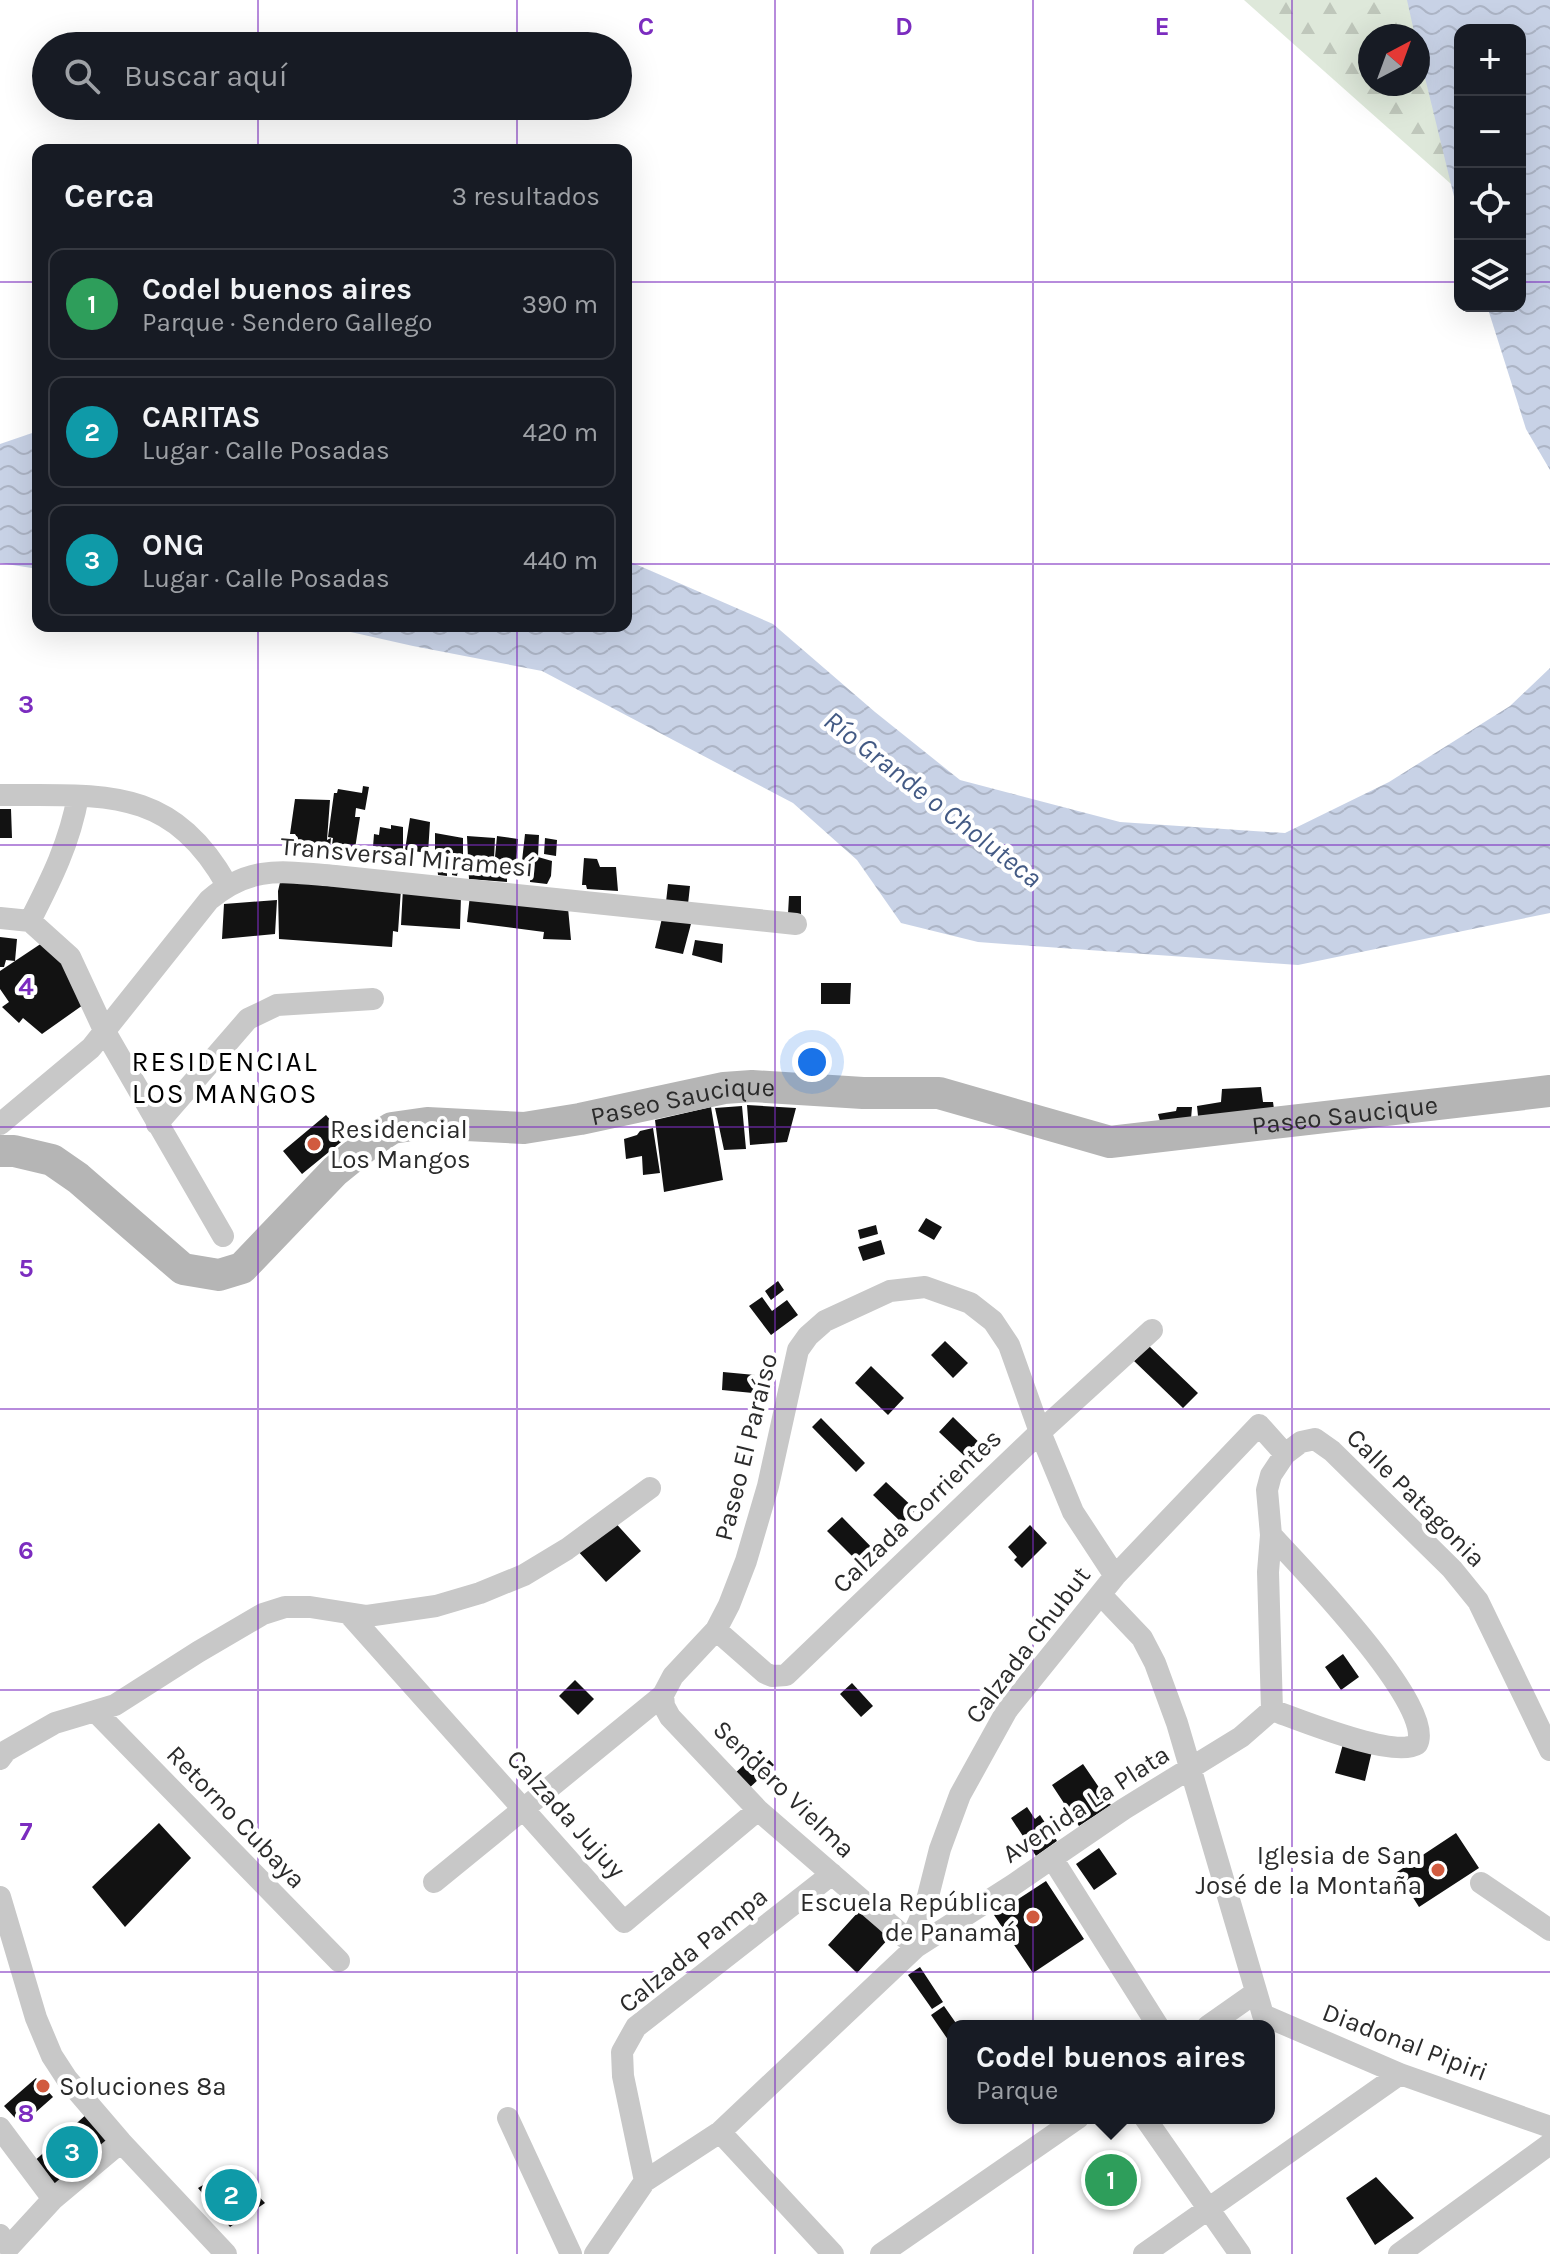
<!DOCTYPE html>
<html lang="es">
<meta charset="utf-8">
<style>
:root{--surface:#171b24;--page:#20242c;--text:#f1f3f6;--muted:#9ea1a6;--line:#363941;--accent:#d15b3f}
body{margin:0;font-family:Karla,sans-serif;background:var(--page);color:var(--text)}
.controls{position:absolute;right:24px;top:24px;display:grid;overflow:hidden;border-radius:16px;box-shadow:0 8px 32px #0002}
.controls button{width:72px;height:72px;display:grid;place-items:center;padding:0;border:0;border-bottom:2px solid var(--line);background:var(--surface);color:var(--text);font:40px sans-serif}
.compass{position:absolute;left:1358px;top:24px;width:72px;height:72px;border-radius:50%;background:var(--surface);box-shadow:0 8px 32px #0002;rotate:41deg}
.you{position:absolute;left:812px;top:1062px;width:28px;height:28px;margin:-20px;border:6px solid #fff;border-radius:50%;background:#1a73e8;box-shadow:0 0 0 12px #1a73e833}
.badge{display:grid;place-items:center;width:52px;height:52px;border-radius:50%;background:var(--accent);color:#fff;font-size:26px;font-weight:700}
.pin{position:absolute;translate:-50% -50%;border:4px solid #fff;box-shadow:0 2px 8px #0006}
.popup{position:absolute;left:947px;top:2020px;width:328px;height:104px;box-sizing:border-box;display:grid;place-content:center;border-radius:16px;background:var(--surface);filter:drop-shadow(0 2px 6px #0005);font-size:26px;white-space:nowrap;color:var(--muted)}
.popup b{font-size:30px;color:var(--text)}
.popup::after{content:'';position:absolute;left:50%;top:100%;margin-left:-16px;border:16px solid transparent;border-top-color:var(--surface)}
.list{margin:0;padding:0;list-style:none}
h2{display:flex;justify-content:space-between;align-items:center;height:104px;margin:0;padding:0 32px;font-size:34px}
h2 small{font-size:26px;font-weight:400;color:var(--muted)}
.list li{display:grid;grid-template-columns:52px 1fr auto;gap:24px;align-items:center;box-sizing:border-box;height:112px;margin:0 16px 16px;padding:0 16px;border:2px solid var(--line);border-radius:16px}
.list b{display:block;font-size:30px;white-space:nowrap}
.list p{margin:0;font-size:26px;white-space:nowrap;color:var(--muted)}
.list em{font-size:26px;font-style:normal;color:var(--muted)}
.icon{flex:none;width:44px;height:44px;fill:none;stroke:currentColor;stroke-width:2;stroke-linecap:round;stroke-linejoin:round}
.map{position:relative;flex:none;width:1550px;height:2254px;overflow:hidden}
.search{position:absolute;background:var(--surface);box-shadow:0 8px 32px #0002;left:32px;top:32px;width:600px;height:88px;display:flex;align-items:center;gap:20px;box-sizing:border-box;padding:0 28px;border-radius:44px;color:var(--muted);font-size:30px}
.panel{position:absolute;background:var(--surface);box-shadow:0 8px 32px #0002;left:32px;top:144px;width:600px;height:488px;border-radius:16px}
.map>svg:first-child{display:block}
.forest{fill:url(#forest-firs);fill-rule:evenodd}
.water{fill:url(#water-waves)}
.building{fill:#121212}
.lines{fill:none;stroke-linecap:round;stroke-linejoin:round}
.street{stroke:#c8c8c8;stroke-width:22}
.secondary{stroke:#b5b5b5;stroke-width:32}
.grid{fill:none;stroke:#7b2cbf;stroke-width:2;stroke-opacity:0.55}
.poi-dot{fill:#d15b3f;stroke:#fff;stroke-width:3}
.labels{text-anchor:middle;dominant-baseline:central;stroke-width:8;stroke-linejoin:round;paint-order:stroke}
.street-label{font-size:26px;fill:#2b2b2b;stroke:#fff}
.poi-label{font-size:26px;fill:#2b2b2b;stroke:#fff;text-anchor:start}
.water-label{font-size:28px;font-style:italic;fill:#435a84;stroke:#fff}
.neighbourhood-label{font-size:28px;letter-spacing:2px;fill:#000;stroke:#fff}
.grid-label{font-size:26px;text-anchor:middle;font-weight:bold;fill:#7b2cbf;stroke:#fff;stroke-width:8;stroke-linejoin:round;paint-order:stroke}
</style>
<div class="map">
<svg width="1550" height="2254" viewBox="0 0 1550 2254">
<defs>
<pattern id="forest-firs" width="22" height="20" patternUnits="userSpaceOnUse" patternTransform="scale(2)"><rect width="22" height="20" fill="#dee8da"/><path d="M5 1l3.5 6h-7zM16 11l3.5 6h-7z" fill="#bfc7bb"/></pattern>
<pattern id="water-waves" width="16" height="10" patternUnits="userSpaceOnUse" patternTransform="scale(2)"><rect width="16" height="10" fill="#c8d2e6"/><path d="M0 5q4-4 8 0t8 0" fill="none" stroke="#acb4c5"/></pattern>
</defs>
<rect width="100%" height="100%" fill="#fff"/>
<path class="forest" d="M1244,0H1433L1460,192ZM1370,36H1418V84H1370Z"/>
<path class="water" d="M1407,0H1550V470L1526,429L1487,306H1520V30H1460V221L1418,49V36H1415Z
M38,431V569L0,563V444Z
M626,560L773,624L875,712L960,780L1120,822L1285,833L1389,782L1510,706L1550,668V913L1298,965L978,942L901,923L857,860L793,803L542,671L413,646L324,626H626Z"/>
<path class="building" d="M363,786L369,787L365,810L356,808L355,817H360L353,861L330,858L333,838L328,837L334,793H337L338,789L362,793Z
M295,799L330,800L327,840L331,838L329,858L311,856L312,849L295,847L298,839L295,834H290Z
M0,809H11L12,838H0Z
M410,818L430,822L428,853L405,850Z
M391,825L403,827V864L372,860L374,834L379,835L380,827L391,829Z
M435,833L463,838V870H458L457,876L452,875V870L447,868V876L438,875L437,864H435Z
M525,834L539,835L538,857L552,861L551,876L547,884L530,882V874L521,870Z
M467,836L495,838L494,859L501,860L495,857L497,836L518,839L516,864L507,865V882L469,879Z
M545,838L557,840L556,856L544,854Z
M584,858L597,859L600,867H616L618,891L587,889L586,885H582Z
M282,874L401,889L398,932L393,931L392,947L279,939L278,891Z
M668,884L690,886L688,904L666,902Z
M403,888L461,896L460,929L401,925Z
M470,895L568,908L571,940L543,939L544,932L467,922Z
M789,896H801V914H788Z
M277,900L275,934L222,939L224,904Z
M663,914L692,920L683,954L655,948Z
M0,937L17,939L15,961L6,960L4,967H0Z
M695,940L723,944L722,963L692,955Z
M42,943L64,961L83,1005L42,1034L23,1018L19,1023L2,1007L9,1002L0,989V971Z
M821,983H851L850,1004H821Z
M1261,1087L1263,1102H1273L1275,1116L1199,1126L1197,1106L1221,1102L1222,1089Z
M747,1105L796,1108L787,1142L750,1145Z
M742,1106L746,1149L724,1150L715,1108Z
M711,1107L723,1180L664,1192L655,1120Z
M1177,1107H1192L1191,1119L1160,1121L1158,1114L1176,1111Z
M326,1115L346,1138L302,1174L283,1151Z
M653,1128L660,1173L643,1175L642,1156L626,1159L624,1139L637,1135L640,1131Z
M926,1218L942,1227L934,1240L918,1231Z
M876,1225L878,1234L860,1239L858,1230Z
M881,1240L885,1254L863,1261L858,1247Z
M778,1281L784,1290L771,1300L765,1291Z
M762,1297L772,1311L787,1300L798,1315L771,1335L749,1306Z
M945,1341L968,1363L953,1378L931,1355Z
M1149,1346L1198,1393L1183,1408L1134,1361Z
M871,1366L904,1398L888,1415L855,1383Z
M723,1372L755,1375L753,1393L722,1390Z
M953,1417L989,1452L975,1466L939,1432Z
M821,1418L865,1463L856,1472L812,1427Z
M886,1482L916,1510L902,1523L873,1495Z
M842,1517L879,1555L865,1569L827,1531Z
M611,1518L641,1551L606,1582L576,1549Z
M1030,1525L1047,1543L1022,1568L1014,1560L1017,1557L1008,1547Z
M1343,1654L1359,1677L1341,1690L1325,1667Z
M575,1680L594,1699L578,1715L559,1696Z
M852,1683L873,1706L861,1717L840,1694Z
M1343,1744L1372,1751L1365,1781L1335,1773Z
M760,1750L774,1765L746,1791L732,1776Z
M1083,1764L1111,1805L1079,1826L1052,1785Z
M1027,1807L1035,1819L1040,1815L1057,1841L1036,1856L1011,1818Z
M159,1823L191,1858L125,1927L92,1887Z
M1456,1833L1479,1868L1419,1907L1397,1872Z
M1099,1848L1117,1874L1094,1890L1076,1864Z
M1046,1881L1084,1939L1033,1973L994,1915Z
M861,1909L891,1936L857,1973L828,1945Z
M920,1967L943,2002L932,2009L908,1975Z
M944,2006L958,2026H953V2047L931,2015Z
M36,2078L53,2097L36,2112L31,2105L16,2119L4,2106Z
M88,2113L113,2140L62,2186L48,2184L31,2164Z
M232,2168L265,2203L230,2227L198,2188Z
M1376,2177L1414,2218L1375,2245L1346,2198Z"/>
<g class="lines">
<path class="street" d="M0,795C101,796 170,784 227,885
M0,918L30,921L70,957L104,1030L223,1236
M30,921C51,880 70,842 78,796
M0,1124L91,1048L209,900C251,864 284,872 335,876L796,924
M157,1124L248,1019L277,1005L373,999
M1102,1596L1142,1638L1155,1663L1177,1723L1263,2015L1400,2074L1550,2127
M349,1614L624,1922L758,1810
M716,1630L765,1673L772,1676L786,1675L1040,1432L1152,1330
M663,1695L664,1706L670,1717L758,1810L916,1947
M1272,1710L1268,1572L1271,1535L1267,1490L1271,1475L1285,1454
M95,1711L339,1961
M0,1759L6,1751L55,1723L115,1705L198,1652L263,1614L285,1607H310L367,1616L436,1606L480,1593L524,1575L567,1549L650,1488
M1052,1858L1158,2026
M434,1882L663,1695L673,1676L716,1630L729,1605L746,1561L768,1486L798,1350L808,1336L825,1321L890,1291L925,1287L970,1303L993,1321L1009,1345L1040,1432L1073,1512L1115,1576
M1481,1883L1550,1930
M0,1897L36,2018L52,2056L67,2079L121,2142L226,2254
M910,1942L925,1908L940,1849L960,1795L1007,1710L1115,1576L1259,1425L1285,1454L1301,1442L1315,1439L1332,1451L1452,1569L1478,1601L1550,1750
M1208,2026L1255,1993
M508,2118L571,2254
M1145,2118L1240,2254
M0,2128L53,2199
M720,2132L833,2254
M645,2181L623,2076L622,2052L636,2027L832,1874
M0,2235L9,2247L53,2199L121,2142
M595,2254L645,2181L720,2132L916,1947L1013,1885L1124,1809L1241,1737L1272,1710C1300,1720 1394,1759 1417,1744C1437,1707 1298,1564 1271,1535
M881,2254L1078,2118
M1144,2254L1400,2074
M1399,2254L1550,2144"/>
<path class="secondary" id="s1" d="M0,1151H14L52,1160L78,1178L183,1269L219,1275L242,1268L335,1171L372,1141L392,1128L427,1123L524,1128L580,1119L724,1088L752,1086L863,1093H939L1110,1142L1550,1091"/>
</g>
<path class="grid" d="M258,0V46M517,0V46M775,0V2254M1033,0V2254M1292,0V2254M258,106V150M517,106V150M0,282H38M626,282H1460M1520,282H1550M0,564H38M626,564H1550M258,626V2254M517,626V2254M0,845H1550M0,1127H1550M0,1409H1550M0,1690H1550M0,1972H1550"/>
<g class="poi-dot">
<circle cx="314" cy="1144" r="8"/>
<circle cx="1438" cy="1870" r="8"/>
<circle cx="1033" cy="1917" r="8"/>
<circle cx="43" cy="2086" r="8"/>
</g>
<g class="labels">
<g class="street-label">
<text transform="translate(407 857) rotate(5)">Transversal Miramesí</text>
<text stroke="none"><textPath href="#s1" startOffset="784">Paseo Saucique</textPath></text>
<text stroke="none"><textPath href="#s1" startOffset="1456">Paseo Saucique</textPath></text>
<text transform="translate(746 1447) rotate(-76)">Paseo El Paraíso</text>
<text transform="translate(1416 1498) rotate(45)">Calle Patagonia</text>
<text transform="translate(917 1511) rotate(-44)">Calzada Corrientes</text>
<text transform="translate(1028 1645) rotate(-53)">Calzada Chubut</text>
<text transform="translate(784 1789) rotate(44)">Sendero Vielma</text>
<text transform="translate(1086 1804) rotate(-33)">Avenida La Plata</text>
<text transform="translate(566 1814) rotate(48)">Calzada Jujuy</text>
<text transform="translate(236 1817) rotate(46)">Retorno Cubaya</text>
<text transform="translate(693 1950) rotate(-39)">Calzada Pampa</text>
<text transform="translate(1405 2042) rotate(21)">Diadonal Pipiri</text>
</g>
<g class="poi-label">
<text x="330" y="1129">Residencial<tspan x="330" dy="30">Los Mangos</tspan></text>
<text x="1422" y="1855" text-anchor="end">Iglesia de San<tspan x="1422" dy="30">José de la Montaña</tspan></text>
<text x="1017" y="1902" text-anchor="end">Escuela República<tspan x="1017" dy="30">de Panamá</tspan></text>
<text x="59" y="2086">Soluciones 8a</text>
</g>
<g class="water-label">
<text transform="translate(933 799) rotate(38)">Río Grande o Choluteca</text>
</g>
<g class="neighbourhood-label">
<text x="225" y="1061">RESIDENCIAL<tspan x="225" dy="32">LOS MANGOS</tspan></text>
</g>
</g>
<g class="grid-label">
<text x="646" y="35">C</text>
<text x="904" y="35">D</text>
<text x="1162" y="35">E</text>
<text x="26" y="713">3</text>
<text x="26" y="995">4</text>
<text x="26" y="1277">5</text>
<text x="26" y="1559">6</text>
<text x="26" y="1840">7</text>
<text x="26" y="2122">8</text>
</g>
</svg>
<div class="controls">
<button>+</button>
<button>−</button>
<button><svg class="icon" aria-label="locate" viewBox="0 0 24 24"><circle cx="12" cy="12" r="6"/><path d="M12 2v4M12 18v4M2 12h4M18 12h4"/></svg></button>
<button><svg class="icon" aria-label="layers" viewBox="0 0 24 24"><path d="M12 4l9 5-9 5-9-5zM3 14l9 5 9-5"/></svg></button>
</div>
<svg class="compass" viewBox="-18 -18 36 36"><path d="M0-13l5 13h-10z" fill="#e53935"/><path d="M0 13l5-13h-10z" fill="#9ea1a6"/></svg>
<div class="you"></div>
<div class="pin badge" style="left:1111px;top:2180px;background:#2e9e5b">1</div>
<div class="popup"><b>Codel buenos aires</b>Parque</div>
<div class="pin badge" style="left:231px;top:2195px;background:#0f9aa8">2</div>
<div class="pin badge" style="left:72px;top:2152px;background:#0f9aa8">3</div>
<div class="search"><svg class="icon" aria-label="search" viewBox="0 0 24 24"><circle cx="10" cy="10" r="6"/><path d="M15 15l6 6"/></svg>Buscar aquí</div>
<section class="panel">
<h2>Cerca<small>3 resultados</small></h2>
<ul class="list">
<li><span class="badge" style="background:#2e9e5b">1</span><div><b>Codel buenos aires</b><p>Parque · Sendero Gallego</p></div><em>390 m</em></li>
<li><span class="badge" style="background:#0f9aa8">2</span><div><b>CARITAS</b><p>Lugar · Calle Posadas</p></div><em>420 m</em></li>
<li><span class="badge" style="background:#0f9aa8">3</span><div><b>ONG</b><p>Lugar · Calle Posadas</p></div><em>440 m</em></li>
</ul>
</section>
</div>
